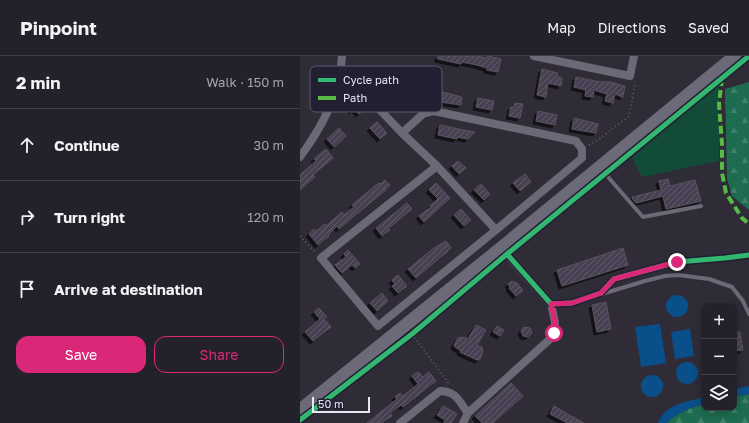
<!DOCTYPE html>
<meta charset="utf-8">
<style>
:root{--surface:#23212a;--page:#2b2932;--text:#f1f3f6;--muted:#a3a3a8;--line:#403e47;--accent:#db2777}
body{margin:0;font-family:"Golos Text",sans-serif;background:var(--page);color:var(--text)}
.controls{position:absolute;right:12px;bottom:12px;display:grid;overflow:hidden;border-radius:8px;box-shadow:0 2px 10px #0003}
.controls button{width:36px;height:36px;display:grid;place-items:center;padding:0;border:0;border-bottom:1px solid var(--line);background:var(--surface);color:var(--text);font:20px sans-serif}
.scale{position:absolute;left:12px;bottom:10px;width:58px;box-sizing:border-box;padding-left:4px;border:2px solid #e8e6f3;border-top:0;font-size:11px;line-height:14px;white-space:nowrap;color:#e8e6f3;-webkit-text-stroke:3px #221f32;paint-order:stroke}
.stop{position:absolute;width:12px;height:12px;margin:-9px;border:3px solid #db2777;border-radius:50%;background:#fff}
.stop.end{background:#db2777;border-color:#fff;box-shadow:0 1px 4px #0008}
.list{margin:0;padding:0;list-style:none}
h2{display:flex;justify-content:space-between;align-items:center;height:52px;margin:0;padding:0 16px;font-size:17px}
h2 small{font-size:13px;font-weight:400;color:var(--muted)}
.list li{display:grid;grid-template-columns:26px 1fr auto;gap:12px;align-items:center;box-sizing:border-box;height:72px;padding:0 16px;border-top:1px solid var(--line)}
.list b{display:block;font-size:15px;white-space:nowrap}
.list em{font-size:13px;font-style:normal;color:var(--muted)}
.actions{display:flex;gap:8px;padding:12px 16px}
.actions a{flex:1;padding:9px 0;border:1px solid var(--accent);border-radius:12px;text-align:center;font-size:14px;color:var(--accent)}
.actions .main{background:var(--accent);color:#fff}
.icon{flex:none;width:22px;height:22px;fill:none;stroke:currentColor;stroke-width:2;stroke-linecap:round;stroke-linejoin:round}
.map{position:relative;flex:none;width:449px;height:367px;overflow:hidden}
header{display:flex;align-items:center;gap:24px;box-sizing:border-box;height:56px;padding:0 20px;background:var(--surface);border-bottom:1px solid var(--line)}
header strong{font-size:19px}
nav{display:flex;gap:22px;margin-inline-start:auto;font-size:14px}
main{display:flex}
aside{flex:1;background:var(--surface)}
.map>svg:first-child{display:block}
.green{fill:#124c39}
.forest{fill:url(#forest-firs)}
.water{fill:#094f8a}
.building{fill:url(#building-hatch);stroke:#57535d;filter:url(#shadow)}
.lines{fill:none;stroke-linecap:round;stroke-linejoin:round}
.path{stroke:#686771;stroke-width:1.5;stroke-dasharray:1 3;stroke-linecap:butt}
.lane{stroke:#6b6975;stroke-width:4}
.street{stroke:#6b6975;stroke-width:8}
.primary{stroke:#6c6979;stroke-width:13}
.quiet{stroke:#58b947;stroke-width:4;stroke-dasharray:8 4;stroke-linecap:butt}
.cycleway-casing{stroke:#221f32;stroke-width:8}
.cycleway{stroke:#33b770;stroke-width:5}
.route{stroke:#db2777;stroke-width:5}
.key{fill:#221f32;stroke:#5d5b6c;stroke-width:1}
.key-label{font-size:11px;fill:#e8e6f3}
</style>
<header>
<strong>Pinpoint</strong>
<nav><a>Map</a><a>Directions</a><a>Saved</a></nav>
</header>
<main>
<aside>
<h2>2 min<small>Walk · 150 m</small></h2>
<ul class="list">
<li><svg class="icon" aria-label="ahead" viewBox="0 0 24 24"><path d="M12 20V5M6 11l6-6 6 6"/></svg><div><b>Continue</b></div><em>30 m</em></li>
<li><svg class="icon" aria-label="right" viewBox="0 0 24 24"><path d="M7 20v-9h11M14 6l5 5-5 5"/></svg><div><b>Turn right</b></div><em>120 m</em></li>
<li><svg class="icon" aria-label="arrive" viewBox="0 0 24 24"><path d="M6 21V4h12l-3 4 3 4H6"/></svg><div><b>Arrive at destination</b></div></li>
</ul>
<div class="actions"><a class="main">Save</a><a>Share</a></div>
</aside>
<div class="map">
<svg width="449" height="367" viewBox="0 0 449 367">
<defs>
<pattern id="forest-firs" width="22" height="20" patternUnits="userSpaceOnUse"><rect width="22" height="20" fill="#1d6c50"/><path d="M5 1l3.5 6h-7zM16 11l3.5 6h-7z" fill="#3e816a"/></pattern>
<pattern id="building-hatch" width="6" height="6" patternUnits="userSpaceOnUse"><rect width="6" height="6" fill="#473f52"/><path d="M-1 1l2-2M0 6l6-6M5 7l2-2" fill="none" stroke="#625b6b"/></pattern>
<filter id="shadow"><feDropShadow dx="-3" dy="3" stdDeviation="0" flood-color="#0009"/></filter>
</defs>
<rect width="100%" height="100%" fill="#2f2c38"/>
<path class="green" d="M419,28V105L342,121L332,102Z"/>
<path class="forest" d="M449,26V154L432,140L427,122L425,33Z
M449,338V367H367C377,356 390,352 404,348V352H434V341Z"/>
<path class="water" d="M366 250a11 11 0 1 1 22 0a11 11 0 1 1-22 0Z
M360,268L366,307L341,311L335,271Z
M390,273L394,300L375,303L371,276Z
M376 317a11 11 0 1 1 22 0a11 11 0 1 1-22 0Z
M341 330a11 11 0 1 1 22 0a11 11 0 1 1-22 0Z
M449,330V338L434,341V333Z
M404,341V348C390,352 377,356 367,367H358C365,348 387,346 404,341Z"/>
<path class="building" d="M138,0H177L187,2L188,0L201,3L198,16L187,14V12L177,9L162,6L161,8L138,3Z
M242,13L258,17L257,20L262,22L261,30L248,27L246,41L237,39Z
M276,21L301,26H311L325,30L323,41L315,38L313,47L305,45L307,38L294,34L293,41L285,40L286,34L274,31Z
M143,36L162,41L161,49L141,46Z
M52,40L65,53L59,58L54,53L52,55L44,47Z
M178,42L194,45L192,54L176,51Z
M215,47L223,48L220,62L209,60L211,51H214Z
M238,55L257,59L255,69L236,65Z
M274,62L298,68L296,77L272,73Z
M77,66L87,77L80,83L70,72Z
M140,69L163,74L175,76L168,83L157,81V83L138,79Z
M39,72L46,80L34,91L27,83Z
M26,93L33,102L13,119L15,121L0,134V119L16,105L14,103Z
M158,105L166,112L159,118L152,110Z
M225,118L231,126L220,135L213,127Z
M368,123L370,130L395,124L401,145L366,153L363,140L336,147L333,144L332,141L361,134L359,125Z
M85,124L90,129L85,133L86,134L39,173L37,170L28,179L29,180L18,189L9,178L14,173L16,175L25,168L26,170L42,156L44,159L54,151L52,149L76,129L80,127L81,128Z
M136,127L150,142L124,166L119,160L131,151L130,150L138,143L129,134Z
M181,128L190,138L184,144L174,134Z
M107,147L112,153L88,173L90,174L82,180L76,172Z
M161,153L171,164L164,170L154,159Z
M146,185L151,192L148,194V195L116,222L108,213L134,192Z
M323,192L328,209L262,230L257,214Z
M48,194L60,208L55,212L52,209L42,217L35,209L46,201L44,198Z
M98,219L107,230L98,237L92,230L95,228L92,224Z
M212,225L215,227L216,226L223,234L216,240L209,232L210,231L208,228Z
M82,237L88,245L77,255L70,247Z
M306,246L311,273L297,276L292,249Z
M19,252L27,261L24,263L31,271L13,285L5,276L20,263L14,256Z
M176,269L186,274L177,289L182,291L183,296L180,303L177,304L160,296L161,295L155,291L154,289L158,282L164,281L168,283Z
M197,270L204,274L200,280L193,276Z
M224,271L230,272L232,277L228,281L223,280L221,275Z
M440,276L443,294L434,295V277Z
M118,316L123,321L129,316L136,325L103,351L101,349L90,357L92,360L82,367H67L97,343L95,341L100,337L103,340L118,328L112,320Z
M211,327L223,340L193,367H182L175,360Z
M143,350L157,358L151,367H144L145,364L137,359Z
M254,350L266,357L284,367H267L260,363L250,358Z"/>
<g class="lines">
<path class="path" d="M289,89L298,84L329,60L335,28L334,26
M0,180L15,196
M112,278L148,326V329"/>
<path class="lane" d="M301,113L343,161L401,150
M251,248L272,247L345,225L365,220L378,219L409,223L432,231L443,245L449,258"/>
<path class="street" d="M234,0L330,20L334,0
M41,13L102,77L137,110L196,174
M102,77L123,58L134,55L276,85L282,93V102L196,174L78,270L21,202L137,110
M0,101C22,71 40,38 42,0
M100,367L140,335C156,335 159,345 168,357
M163,367L168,357L249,284L254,277L255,266L251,248L201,192"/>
<path class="primary" d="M0,354L201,192L435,0"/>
<path class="quiet" d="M422,22L419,48L422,88V117L426,137L442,162L449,168"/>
<defs>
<path id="cycleway" d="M207,198L251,248L272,247L301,237L314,223L377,206L425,202L449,199
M0,364L112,278L207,198L449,0"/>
</defs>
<use href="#cycleway" class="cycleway-casing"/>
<use href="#cycleway" class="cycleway"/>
</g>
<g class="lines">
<path class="route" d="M254,277L255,266L251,248L272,247L301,237L314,223L377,206"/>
</g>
<rect x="10" y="10" width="132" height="46" rx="6" class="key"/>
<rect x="18" y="22" width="18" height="4" fill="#33b770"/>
<rect x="18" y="40" width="18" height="4" fill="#58b947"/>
<g class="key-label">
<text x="43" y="28">Cycle path</text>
<text x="43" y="46">Path</text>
</g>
</svg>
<div class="controls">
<button>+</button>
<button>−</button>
<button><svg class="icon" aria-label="layers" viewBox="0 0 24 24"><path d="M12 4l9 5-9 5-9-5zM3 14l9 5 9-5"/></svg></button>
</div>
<div class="scale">50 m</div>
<div class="stop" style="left:254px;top:277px"></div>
<div class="stop end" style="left:377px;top:206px"></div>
</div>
</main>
